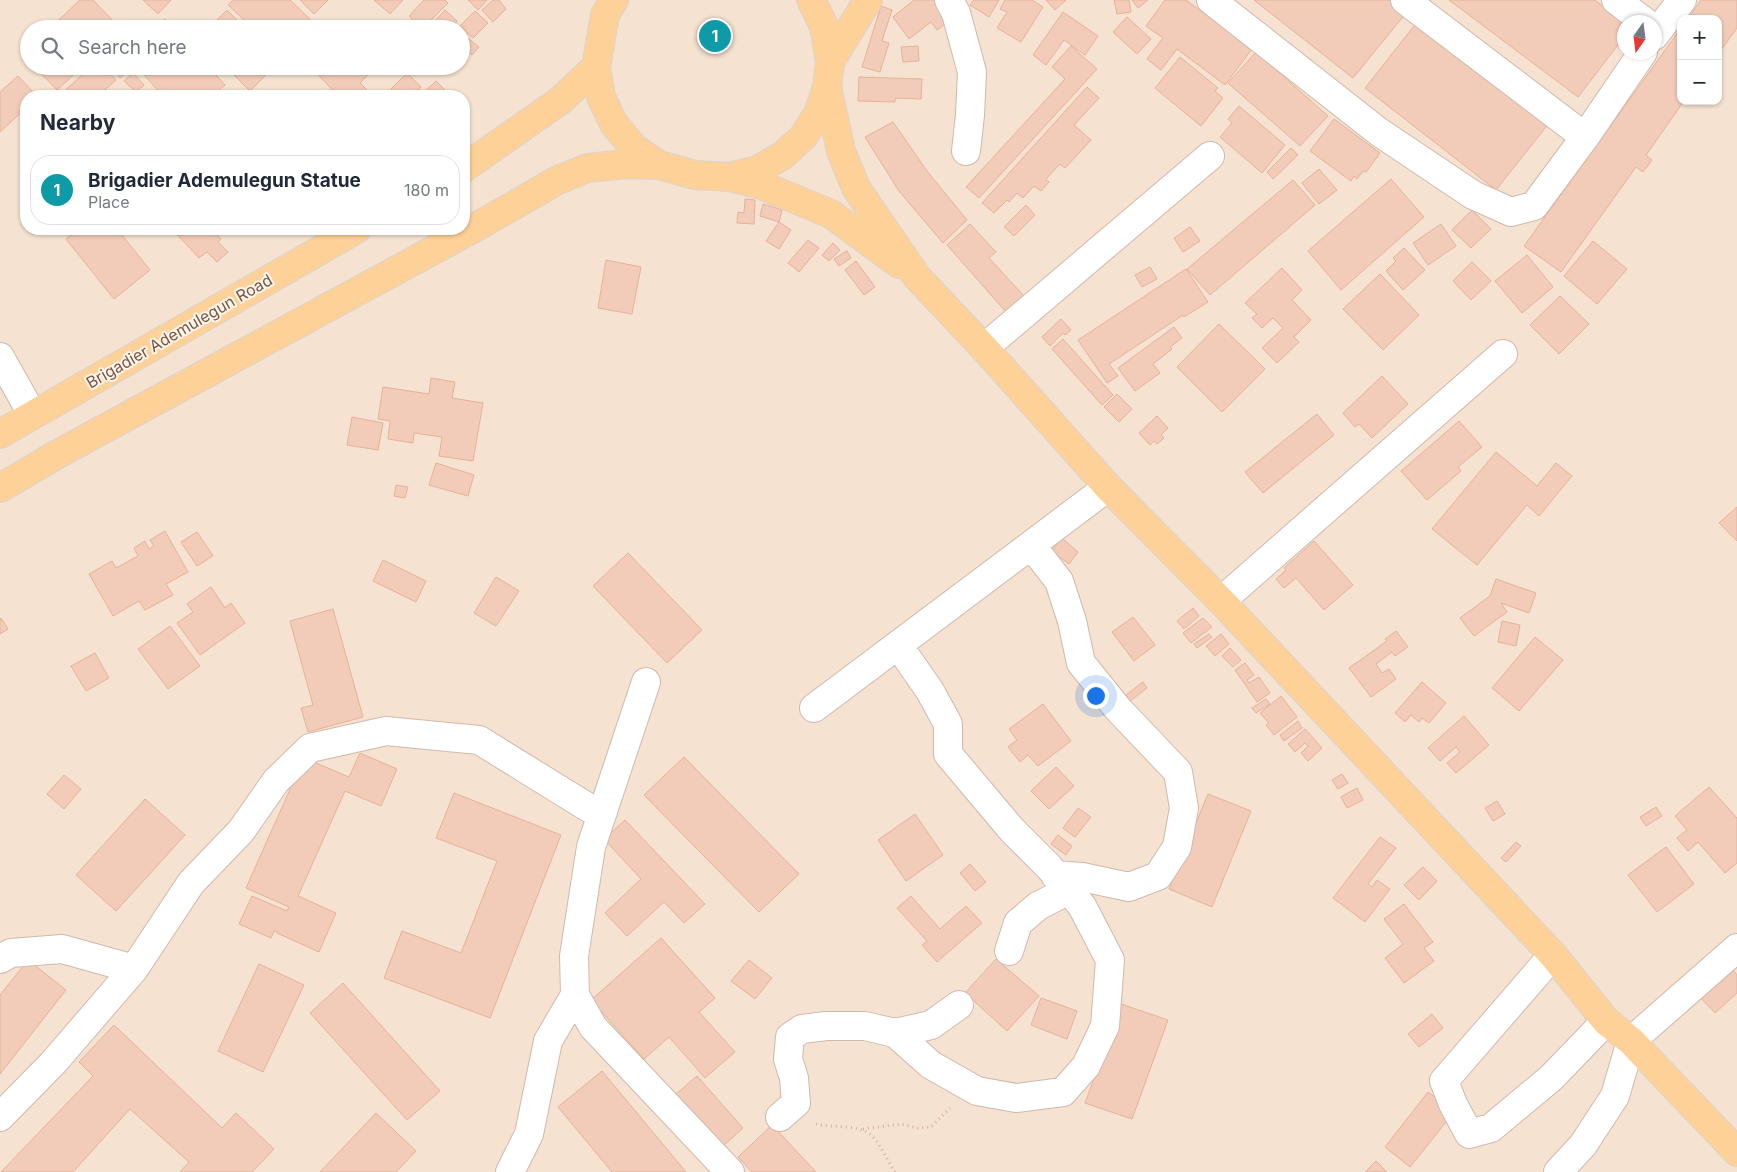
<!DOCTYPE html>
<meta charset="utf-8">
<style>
:root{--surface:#fff;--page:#f2f2f3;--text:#1f2937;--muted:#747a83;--line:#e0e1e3;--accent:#eb5c43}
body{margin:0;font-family:Inter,sans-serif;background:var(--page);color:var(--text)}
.controls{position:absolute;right:15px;top:15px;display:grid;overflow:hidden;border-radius:10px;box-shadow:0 1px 4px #0004}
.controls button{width:45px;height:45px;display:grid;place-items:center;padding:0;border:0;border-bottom:1px solid var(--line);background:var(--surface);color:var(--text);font:25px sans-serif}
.compass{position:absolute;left:1617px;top:15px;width:45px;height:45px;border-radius:50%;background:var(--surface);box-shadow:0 1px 4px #0004;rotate:194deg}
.you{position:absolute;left:1095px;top:695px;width:18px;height:18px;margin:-12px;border:4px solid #fff;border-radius:50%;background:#1a73e8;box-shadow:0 0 0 8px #1a73e833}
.badge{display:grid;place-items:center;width:32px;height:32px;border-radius:50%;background:var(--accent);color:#fff;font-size:16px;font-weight:700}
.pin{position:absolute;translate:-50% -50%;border:2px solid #fff;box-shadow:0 1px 5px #0006}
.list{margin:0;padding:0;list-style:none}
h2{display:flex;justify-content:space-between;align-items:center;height:65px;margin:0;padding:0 20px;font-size:21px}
h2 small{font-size:16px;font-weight:400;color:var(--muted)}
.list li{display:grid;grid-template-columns:32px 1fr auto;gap:15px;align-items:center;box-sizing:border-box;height:70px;margin:0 10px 10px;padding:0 10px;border:1px solid var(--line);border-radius:20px}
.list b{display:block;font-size:19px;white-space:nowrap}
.list p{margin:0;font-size:16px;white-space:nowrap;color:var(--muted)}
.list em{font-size:16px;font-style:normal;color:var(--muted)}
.icon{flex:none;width:28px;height:28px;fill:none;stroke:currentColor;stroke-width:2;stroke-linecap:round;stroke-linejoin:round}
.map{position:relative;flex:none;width:1737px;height:1172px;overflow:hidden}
.search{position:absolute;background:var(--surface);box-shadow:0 1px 4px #0004;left:20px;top:20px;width:450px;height:55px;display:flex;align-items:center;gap:12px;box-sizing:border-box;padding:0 18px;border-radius:28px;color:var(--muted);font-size:19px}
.panel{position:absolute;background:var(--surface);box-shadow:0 1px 4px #0004;left:20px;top:90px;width:450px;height:145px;border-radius:20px}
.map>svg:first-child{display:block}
.residential{fill:#f5e2d0;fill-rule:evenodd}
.building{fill:#f3ccb9;stroke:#e6b199}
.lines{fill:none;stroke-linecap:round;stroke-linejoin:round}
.minor-casing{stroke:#d0b9ac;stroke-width:30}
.major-casing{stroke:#dbd3cf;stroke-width:30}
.path{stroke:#d8af9c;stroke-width:3;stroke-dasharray:1 4;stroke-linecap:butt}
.minor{stroke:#fff;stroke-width:28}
.major{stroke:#fed198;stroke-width:28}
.labels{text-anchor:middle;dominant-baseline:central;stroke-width:4;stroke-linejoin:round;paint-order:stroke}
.street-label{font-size:16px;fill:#755548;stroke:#fff5e9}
</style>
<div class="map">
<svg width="1737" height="1172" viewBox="0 0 1737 1172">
<rect width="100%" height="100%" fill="#fdf1e2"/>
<path class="residential" d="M0,0H1737V1172H0ZM1681,19H1718V101H1681ZM1624,22H1654V52H1624ZM29,29H461V66H29ZM26,96H464V229H26Z"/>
<path class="building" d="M80,0H93L121,29H49Z
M143,0H171L158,14Z
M233,0H290L315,24L311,29H254L228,5Z
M300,0H328L314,14Z
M374,0H403L390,14Z
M424,0H445L448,3L422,29L409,16Z
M468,0H487L478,10Z
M493,0H499L506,9L493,22L482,10Z
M914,0H938L952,19L937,30L931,22L909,39L893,17Z
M974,0H999L989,17L970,5Z
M1005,0H1032L1043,7L1021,42L997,28L1007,12L1000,9Z
M1046,0H1066L1055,10Z
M1114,0H1129L1131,12L1117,14Z
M1132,0H1148L1138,8Z
M1165,0H1186L1252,49L1225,85L1177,49L1161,70L1147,59L1163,38L1146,26Z
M1254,0H1389L1406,13L1353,78Z
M1449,0H1595L1624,23V37L1578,97Z
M1701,0H1737V28L1718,54V19H1688Z
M881,6L892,10L882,41L889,43L880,72L862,67Z
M227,10L246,29H208Z
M445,10L457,21L450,29H443L435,21Z
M475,11L488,23L473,38L460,26Z
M1063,12L1098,36L1085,55L1064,40L1046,65L1033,55Z
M1127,17L1151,39L1137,54L1113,32Z
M165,19L174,29H154Z
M1418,21L1549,123L1496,190L1365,88Z
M1681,28V101H1684L1646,155L1652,160L1643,172L1636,167L1561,272L1524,246Z
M469,39L479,47L472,55L463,46Z
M918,46L919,61L903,62L901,47Z
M1071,46L1097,69L979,198L966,187L1065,79L1052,67Z
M29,48V61L22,54Z
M1256,52L1328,116L1300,146L1228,83Z
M1180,57L1218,88L1215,91L1223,98L1201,126L1155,88Z
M34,66H83L57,90Z
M92,66H103L116,80L98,96H59Z
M111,66H130L132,69L120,78Z
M136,66H208L225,85L212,96H163Z
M225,66H275L250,91Z
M316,66H362L369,74L360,83L367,90L359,96H355L351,92L347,96H338L313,69Z
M133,73L144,85L136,92L124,81Z
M407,73L421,87L417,91L421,95L436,81L451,96H398L391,89Z
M18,76L37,96H26V108L0,132V92Z
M859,77L922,79L921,99L895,98V102L858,101Z
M1087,87L1099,98L1074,125L1091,140L1065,168L1060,164L1046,179L1049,182L1041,191L1034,186L1023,198L1017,193L1009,202L1007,200L994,213L982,203Z
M1239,106L1285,145L1262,173L1220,137L1232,123L1228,119Z
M1334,119L1380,153L1366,172L1363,171L1357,179L1354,176L1351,181L1310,151Z
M893,122L927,171L967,220L943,243L899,191L865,137Z
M1291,148L1298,155L1273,179L1267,172Z
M1319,169L1337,190L1319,204L1302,183Z
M1391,179L1424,217L1341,290L1308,251Z
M1293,180L1315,205L1210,295L1187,269Z
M745,199L755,200L754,224L737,223L738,212L744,213Z
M763,204L782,210L779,222L760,216Z
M1026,205L1035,215L1014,236L1004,227Z
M1472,210L1491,229L1471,248L1452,230Z
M779,222L791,230L779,249L766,241Z
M970,224L996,252L989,258L1024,296L1006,312L947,245Z
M1441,224L1456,246L1428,265L1413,243Z
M1190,227L1200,241L1183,252L1174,238Z
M79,229H117L150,270L114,299L66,239Z
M172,229H211L221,239L218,242L228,252L217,262L207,252L199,258Z
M808,240L819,248L799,272L788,263Z
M1593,241L1627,269L1597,304L1564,276Z
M833,243L840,250L829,261L822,255Z
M1404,248L1425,270L1403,290L1386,271L1396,261L1393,258Z
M847,251L851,258L839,266L834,259Z
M1527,255L1553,287L1522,313L1495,281Z
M606,260L641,267L632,314L598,308Z
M856,261L875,287L864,295L845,270Z
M1472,262L1491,281L1471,300L1453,281Z
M1150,267L1157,279L1142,287L1135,275Z
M1282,268L1302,290L1292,300L1311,320L1294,337L1299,342L1277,363L1262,348L1283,328L1273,318L1262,328L1252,318L1257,314L1245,303Z
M1186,269L1208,302L1184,317L1183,315L1109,364L1118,376L1107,383L1078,340Z
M1380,274L1419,315L1383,350L1343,309Z
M1560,296L1589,324L1559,354L1530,325Z
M1061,319L1071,330L1065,335L1063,333L1050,346L1042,337Z
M1219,324L1265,369L1222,412L1177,367Z
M1174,327L1182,338L1170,347L1172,349L1153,364L1160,373L1135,391L1118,368Z
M1063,339L1113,395L1102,405L1052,349Z
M1382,376L1408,404L1372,438L1359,424L1355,427L1343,413Z
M431,378L455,382L452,398L483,403L473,461L439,456L442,437L414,433L413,443L388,439L390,421L378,419L383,387L429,394Z
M1117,394L1132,409L1119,422L1104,407Z
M1317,414L1334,435L1263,493L1245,472Z
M1157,416L1168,428L1161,435L1164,438L1157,444L1154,441L1150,445L1139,433Z
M352,417L383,423L378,450L347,445Z
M1459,421L1482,447L1458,467L1461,471L1427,500L1401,471Z
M1496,452L1537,486L1556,463L1572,476L1539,516L1527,505L1477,565L1432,529Z
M436,463L474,475L468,496L429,485Z
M396,485L408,487L405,498L394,496Z
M1737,507V541L1719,523Z
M165,531L188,572L166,584L173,595L145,610L139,601L113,616L89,574L112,561L116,568L138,556L134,548L145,541L149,549L154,546L150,540Z
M197,532L213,556L197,566L181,542Z
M1062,538L1078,552L1069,564L1051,551Z
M1314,541L1353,585L1324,610L1296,578L1284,588L1276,579L1286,570L1284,568Z
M628,553L702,630L667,663L593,586Z
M383,560L426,581L416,602L373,581Z
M496,577L519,591L496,626L474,613Z
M1496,579L1536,593L1529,613L1501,603L1507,612L1474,636L1460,618L1490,596Z
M211,587L225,608L231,603L245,623L200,655L177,623L193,612L187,604Z
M1193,608L1199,616L1184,629L1177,621Z
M333,609L363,717L308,732L301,708L313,705L290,621Z
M1133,617L1155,645L1134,661L1112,632Z
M1,618L8,629L0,634V619Z
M1203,618L1212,627L1191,643L1183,633Z
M1502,621L1520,625L1516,646L1498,642Z
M170,626L200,666L168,689L138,649Z
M1396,631L1408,647L1395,656L1392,652L1376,664L1382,673L1389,669L1396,679L1371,697L1349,668L1387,641L1385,639Z
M1209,634L1212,637L1197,648L1194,644Z
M1221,634L1229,644L1215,656L1206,646Z
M1535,637L1563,660L1519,711L1492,688Z
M1230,648L1241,660L1233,667L1222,656Z
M95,653L109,678L86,691L71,666Z
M1245,663L1254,675L1247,680L1249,683L1259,677L1270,693L1257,702L1235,670Z
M1143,682L1147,688L1130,701L1126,695Z
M1422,682L1446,703L1429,723L1422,718L1419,722L1411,715L1405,722L1395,713Z
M1281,696L1297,717L1274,735L1266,725L1269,723L1260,713Z
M1266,699L1270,704L1256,713L1252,708Z
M1043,704L1071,741L1038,766L1028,755L1020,762L1008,747L1017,740L1009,729Z
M1464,716L1489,745L1456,773L1447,763L1460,752L1456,747L1440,761L1428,748Z
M1298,721L1302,728L1284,741L1280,735Z
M1305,729L1322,748L1308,761L1301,753L1308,746L1305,743L1295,752L1288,744Z
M360,753L397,769L381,806L345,791L298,896L336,913L319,952L277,933V932L274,931L271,938L239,924L252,896L287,911L289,907L246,888L304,758L349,777Z
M684,757L799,874L759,912L644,795Z
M1056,767L1074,786L1049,809L1031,791Z
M1342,774L1348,783L1338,789L1332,780Z
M64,775L81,789L64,809L47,794Z
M1709,787L1737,818V863L1725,873L1698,842L1688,851L1677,838L1687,830L1675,816Z
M1357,788L1363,800L1347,808L1341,797Z
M454,793L561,835L490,1018L384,978L402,931L461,953L497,861L436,838Z
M1208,794L1251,811L1212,907L1169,889Z
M145,799L185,835L116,911L76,875Z
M1497,801L1505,814L1493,821L1485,808Z
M1656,807L1662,816L1646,826L1640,817Z
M1078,808L1091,817L1075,837L1063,828Z
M915,814L943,855L906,881L878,840Z
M625,820L705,904L684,923L664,902L627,936L605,913L641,879L604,839Z
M1058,835L1072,846L1066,855L1051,844Z
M1380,837L1396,848L1368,884L1372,887L1377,880L1390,889L1365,922L1333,898Z
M1516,842L1521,846L1506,862L1501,858Z
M1666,847L1694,884L1657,912L1628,875Z
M970,864L986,882L975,891L960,873Z
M1423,867L1437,881L1419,900L1404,885Z
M911,896L940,929L966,906L982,923L937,962L922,945L927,941L897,908Z
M1404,904L1433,942L1424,948L1434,961L1404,983L1385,958L1403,944L1384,919Z
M661,938L715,998L699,1012L735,1052L705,1078L669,1037L644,1059L591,1000Z
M996,959L1039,996L1007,1031L965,993Z
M28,960L66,990L0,1074V995Z
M749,960L772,978L755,999L731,981Z
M259,964L304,985L263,1072L218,1051Z
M1732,969L1737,975V993L1715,1013L1700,997Z
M343,983L440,1091L407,1120L310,1013Z
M1041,998L1077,1011L1067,1039L1031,1025Z
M1121,1004L1168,1020L1132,1119L1085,1103Z
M1432,1014L1443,1028L1419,1047L1408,1034Z
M114,1025L222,1128L236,1113L274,1149L252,1172H180L189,1162L130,1109L73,1172H1L93,1076L79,1062Z
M602,1071L686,1172H612L558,1107Z
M697,1076L743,1128L722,1147L675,1095Z
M1428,1092L1454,1112L1410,1167L1385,1147Z
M376,1113L416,1151L396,1172H320Z
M772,1125L816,1172H752L738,1157Z
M1376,1161L1387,1172H1365Z"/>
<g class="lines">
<defs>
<path id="minor" d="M949,0L956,13L972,72L970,115L966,151
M1211,0L1379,132L1473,195L1511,212L1534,206L1585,137L1643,52
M1405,0L1585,137
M1616,0L1645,22
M1654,36L1682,0
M984,348L1210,156
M0,357L32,414
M1031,545L1059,581L1072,621L1081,663L1118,709L1178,772L1184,808L1177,847L1158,876L1129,887L1082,877L1055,875
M1221,601L1503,354
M646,682L591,847L574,956L575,995L593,1027L730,1172
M814,708L1108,487
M1009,951L1018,923L1038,906L1069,890
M1553,955L1444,1081L1453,1104L1469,1134L1491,1128L1551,1078L1606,1021
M0,959L11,953L62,949L134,969
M895,1033L931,1025L959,1005
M0,1117L53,1063L134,969L191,883L241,831L276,781L310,748L386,731L479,740L589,808L603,812
M780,1117L796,1103L794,1078L788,1059L790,1037L802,1029L826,1026H865L895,1033L931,1065L977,1091L1016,1098L1063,1092L1086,1066L1105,1026L1110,960L1082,906L1049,867L1012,830L948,754V724L930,691L898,645
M510,1172L529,1134L548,1041L575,995
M1558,1172L1583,1145L1615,1096L1631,1041L1737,948"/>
<path id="major" d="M614,0L605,15L596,67L601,97L614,124L634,148L659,165L695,175L730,177L757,170L782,156L803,137L818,114L827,87L830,62L824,26L811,0
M830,62L868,0
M827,87L841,151L856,188L917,277L984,348L1108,487L1221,601L1553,955L1606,1021L1631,1041L1737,1152
M464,168L561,100L596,67
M730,177L761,185L831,214L899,264
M0,434L357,229
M0,488L56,455L476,227L556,181L587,168L628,164L659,165"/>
</defs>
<use href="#minor" class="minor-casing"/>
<use href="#major" class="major-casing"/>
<path class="path" d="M816,1124C832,1128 861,1124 872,1136C882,1146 887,1161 895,1172
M863,1129L901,1124L918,1128L931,1127L950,1108"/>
<use href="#minor" class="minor"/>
<use href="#major" class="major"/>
</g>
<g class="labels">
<g class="street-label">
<text transform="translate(179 331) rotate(-30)">Brigadier Ademulegun Road</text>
</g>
</g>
</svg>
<div class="controls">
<button>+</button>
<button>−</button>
</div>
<svg class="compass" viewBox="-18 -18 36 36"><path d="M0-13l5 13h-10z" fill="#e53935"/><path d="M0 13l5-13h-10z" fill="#747a83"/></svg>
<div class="you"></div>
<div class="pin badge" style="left:715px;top:36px;background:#0f9aa8">1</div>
<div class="search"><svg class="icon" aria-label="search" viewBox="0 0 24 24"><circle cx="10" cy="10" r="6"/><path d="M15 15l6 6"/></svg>Search here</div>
<section class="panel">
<h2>Nearby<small></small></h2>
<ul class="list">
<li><span class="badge" style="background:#0f9aa8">1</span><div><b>Brigadier Ademulegun Statue</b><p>Place</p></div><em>180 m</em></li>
</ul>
</section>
</div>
